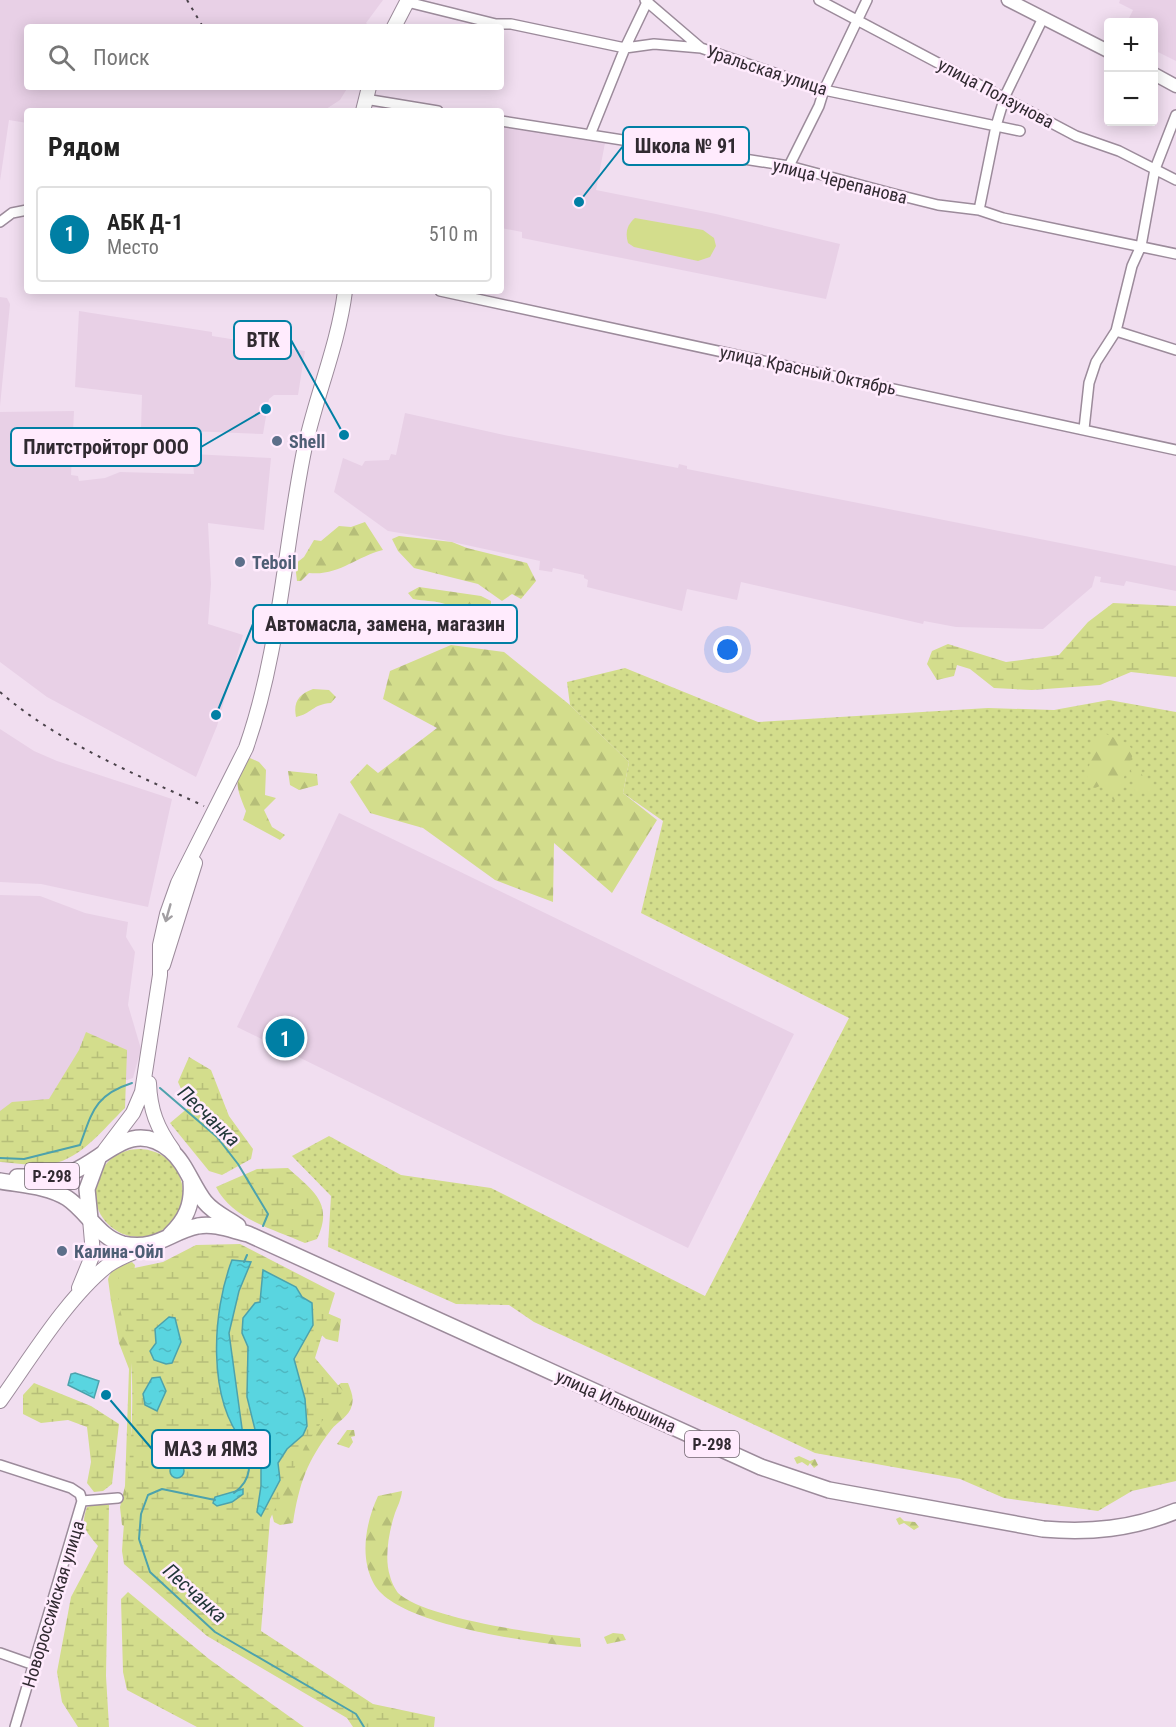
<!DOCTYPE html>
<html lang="ru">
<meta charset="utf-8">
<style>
:root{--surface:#fff;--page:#f6f6f6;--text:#222;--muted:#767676;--line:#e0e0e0;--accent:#007fa4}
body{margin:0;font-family:"Roboto Condensed",sans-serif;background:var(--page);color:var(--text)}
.controls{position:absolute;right:18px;top:18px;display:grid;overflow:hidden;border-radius:6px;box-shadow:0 3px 15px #0003}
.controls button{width:54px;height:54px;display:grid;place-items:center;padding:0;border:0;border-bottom:2px solid var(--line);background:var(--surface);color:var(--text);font:30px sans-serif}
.you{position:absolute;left:728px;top:650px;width:21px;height:21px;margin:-15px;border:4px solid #fff;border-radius:50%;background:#1a73e8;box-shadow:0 0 0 9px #1a73e833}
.badge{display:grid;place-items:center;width:39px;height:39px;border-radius:50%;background:var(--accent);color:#fff;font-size:20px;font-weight:700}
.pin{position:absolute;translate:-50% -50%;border:3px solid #fff;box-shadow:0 2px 6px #0006}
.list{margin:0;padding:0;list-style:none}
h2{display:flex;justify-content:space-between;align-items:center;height:78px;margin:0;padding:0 24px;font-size:26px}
h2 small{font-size:20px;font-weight:400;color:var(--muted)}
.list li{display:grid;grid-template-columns:39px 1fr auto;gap:18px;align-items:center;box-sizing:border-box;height:96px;margin:0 12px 12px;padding:0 12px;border:2px solid var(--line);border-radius:6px}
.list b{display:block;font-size:22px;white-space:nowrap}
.list p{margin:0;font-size:20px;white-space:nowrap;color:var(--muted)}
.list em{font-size:20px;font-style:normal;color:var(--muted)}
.icon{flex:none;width:33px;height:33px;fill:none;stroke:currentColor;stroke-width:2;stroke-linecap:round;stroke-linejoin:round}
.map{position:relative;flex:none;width:1176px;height:1727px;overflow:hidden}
.search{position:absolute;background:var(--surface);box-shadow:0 3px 15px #0003;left:24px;top:24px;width:480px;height:66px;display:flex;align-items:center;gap:15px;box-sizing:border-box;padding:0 21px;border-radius:6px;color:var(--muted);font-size:22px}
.panel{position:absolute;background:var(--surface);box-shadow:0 3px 15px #0003;left:24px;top:108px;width:480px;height:186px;border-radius:6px}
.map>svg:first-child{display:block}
.built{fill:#e8d0e6}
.grass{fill:url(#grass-dots)}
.forest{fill:url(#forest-firs)}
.wetland{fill:url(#wetland-marsh)}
.garden{fill:#d3dd8c}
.water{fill:url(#water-ripples);stroke:#4da2ac;stroke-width:1.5}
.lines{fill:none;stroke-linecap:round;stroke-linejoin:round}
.stream{stroke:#4da2ac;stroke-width:2}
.minor-casing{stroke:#9c8b9b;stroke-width:12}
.tertiary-casing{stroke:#9c8b9b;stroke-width:15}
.secondary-casing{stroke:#9c8b9b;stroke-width:16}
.trunk-casing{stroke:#9c8b9b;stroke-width:18}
.minor{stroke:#fff;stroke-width:9}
.tertiary{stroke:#fff;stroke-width:12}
.secondary{stroke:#fff;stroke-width:14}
.trunk{stroke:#fff;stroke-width:15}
.rail{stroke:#4a424a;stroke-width:2;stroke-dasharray:3 6;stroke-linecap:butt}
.oneway{stroke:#a29fa2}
.service-dot{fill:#5c6f8a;stroke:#ffebfd;stroke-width:2}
.labels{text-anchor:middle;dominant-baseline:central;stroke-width:5;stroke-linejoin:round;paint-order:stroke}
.shield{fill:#ffebfd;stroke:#6f646e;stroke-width:1.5}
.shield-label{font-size:16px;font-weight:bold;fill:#312a31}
.street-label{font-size:18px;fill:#312a31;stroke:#ffebfd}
.service-label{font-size:18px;font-weight:bold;fill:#4e5e75;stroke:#ffebfd;text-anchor:start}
.water-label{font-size:20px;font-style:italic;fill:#203638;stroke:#ffebfd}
.leader{fill:none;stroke:#007fa4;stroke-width:2}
.callout-dot{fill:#007fa4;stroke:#ffebfd;stroke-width:2}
.callout{fill:#ffebfd;stroke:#007fa4;stroke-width:2}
.callout-label{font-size:20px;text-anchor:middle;font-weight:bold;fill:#312a31}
</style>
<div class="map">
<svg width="1176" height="1727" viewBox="0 0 1176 1727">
<defs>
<pattern id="grass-dots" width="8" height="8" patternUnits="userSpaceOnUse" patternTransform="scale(1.5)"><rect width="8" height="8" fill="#d3dd8c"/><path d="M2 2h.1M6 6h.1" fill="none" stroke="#b6be79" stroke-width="1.8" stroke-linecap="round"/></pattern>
<pattern id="forest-firs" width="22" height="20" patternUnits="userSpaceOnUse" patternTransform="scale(1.5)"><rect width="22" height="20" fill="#d3dd8c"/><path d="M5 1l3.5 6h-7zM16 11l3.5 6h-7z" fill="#b6be79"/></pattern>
<pattern id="wetland-marsh" width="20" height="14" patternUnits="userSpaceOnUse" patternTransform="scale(1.5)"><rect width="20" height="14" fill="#d3dd8c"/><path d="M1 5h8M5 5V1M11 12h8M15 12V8" fill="none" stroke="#b6be79"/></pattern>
<pattern id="water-ripples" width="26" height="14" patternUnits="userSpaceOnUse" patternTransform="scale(1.5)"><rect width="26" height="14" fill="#59d5e0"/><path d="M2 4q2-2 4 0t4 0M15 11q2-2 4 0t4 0" fill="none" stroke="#4eb7c1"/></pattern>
</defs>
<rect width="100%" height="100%" fill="#f1def0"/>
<path class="built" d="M0,0H383L366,23L370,27H27V87H348L340,100L323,111H27V123L9,120L0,181Z
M1120,0H1176V61L1154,50V22H1127L1133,10L1119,3Z
M501,126L605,143L596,190L716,214L840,244L826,299L522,238V232L501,228Z
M0,297L7,298L10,304L0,406Z
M79,311L212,332V336L305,351L298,395H274L269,399L263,434L141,429L142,395L75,387Z
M74,411L71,475L78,476L79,481L105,478L120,472L194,474L192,454L271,458L264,530L208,523L211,584L208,624L243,635L217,726L196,777L47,697L0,662V412Z
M405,413L504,435L678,468L679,464L687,466V469L1176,566V591L1126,581L1124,586L1100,582L1101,577L1095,576L1092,587L1043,629L956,627L924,621L923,624L741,582L737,600L687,589L682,611L587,587L588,580L584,578V575L553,568L552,572L539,570L540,561L443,540L388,531L334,492L343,458L362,466L365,461L389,460L391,454L396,455Z
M0,729L34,751L57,761L172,799L148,907L41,884L0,882Z
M339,813L794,1034L688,1248L237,1027Z
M0,895L40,896L85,913L128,922L126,937L135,952L128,1005L141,1049L133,1078L102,1088L0,1152Z"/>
<path class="grass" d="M625,668L758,722L988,708L1054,710L1109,700L1176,712V1481L1132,1491L1098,1511L1004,1498L960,1479L815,1453L534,1322L509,1305L456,1304L328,1247L331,1196L292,1156L329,1136L401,1175L491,1188L705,1296L849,1018L641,913L663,821L623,793L629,762L570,705L567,682Z
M95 1193a44 44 0 1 1 88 0a44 44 0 1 1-88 0Z"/>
<path class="forest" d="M365,522L383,550C355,557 339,576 309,573L301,581H297L295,564L304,557L314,540L321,541L339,526L351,527Z
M399,536L452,542L467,548L527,563L536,581L521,599L512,594L502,601L478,584L414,568L398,551L392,539Z
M419,587L481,596L491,601V612L465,615C443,599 437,603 413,599L408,593Z
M451,645L504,652L570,705L629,762L623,793L657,820L612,893L554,843L553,902L495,880L423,828L370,813L350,782L367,764L378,773L437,728L383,699L390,671Z
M313,689L329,690L336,697L331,703C313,704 311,714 296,717C293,702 299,694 313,689Z
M1104,733L1128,744L1134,752L1114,802L1105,784L1095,788L1086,785L1093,743Z
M250,758L259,762L266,770L265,795L276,798L264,810L272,827L285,835L280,840L243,820L246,811C237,790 231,775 250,758Z
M1138,767L1145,780L1155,786L1153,795L1135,791L1131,770Z
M288,771L317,774L318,785L299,790L290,785Z
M132,1262L135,1265L131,1296V1529L122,1525L120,1507L125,1486L129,1369L119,1343L111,1301L108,1279L113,1267Z
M320,1310L341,1319L338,1342L326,1339L315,1329Z
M341,1383H348C351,1391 354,1397 352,1405C349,1417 338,1421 331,1430C307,1461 299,1484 293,1523L280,1525L274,1522L271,1510L330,1392Z
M347,1430H354L355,1436L351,1437L353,1442L349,1448L337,1444Z
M799,1456L810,1461L815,1459L818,1465L814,1468L810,1463L808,1466L802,1462L797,1464L794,1458Z
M402,1491C401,1500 398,1505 395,1513C389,1531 384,1558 390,1576C391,1581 395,1589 398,1593C424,1618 542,1635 580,1638L581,1647C536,1643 397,1626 374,1584C359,1557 366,1522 378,1496Z
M900,1517L904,1521L915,1522L919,1527L914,1530L904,1523L899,1525L896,1519Z
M613,1633L623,1634L626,1640L607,1644L604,1637Z"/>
<path class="wetland" d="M1113,603L1176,606V677L1131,672L1100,685L1032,690L994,688L970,669L957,665L954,676L937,680L927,664L932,651L948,644L1006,662L1059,655L1088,622Z
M86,1032L127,1050L125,1108C104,1128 82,1158 52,1164C36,1167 16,1163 0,1162V1111L12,1102L49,1099L79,1050Z
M189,1057L211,1070L229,1116L253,1149L251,1159L222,1175L209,1171L170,1123L189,1107L178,1082Z
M288,1168C313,1191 334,1203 317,1239L305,1243C273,1229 232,1219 216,1187L257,1169Z
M240,1244L335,1293L315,1358L343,1391L305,1446L270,1519L261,1631L373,1704L435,1717L434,1727H353L347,1718L207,1636L124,1564L122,1551C126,1486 137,1417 130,1352C127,1326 111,1296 120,1271L163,1262L196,1245Z
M34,1383L91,1406L119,1424L112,1484L103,1491L94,1492L87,1483L91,1462L87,1427L68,1420L41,1423L23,1414V1395Z
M100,1503L109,1505L106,1676L109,1727H78L62,1702L57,1672L71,1597L98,1546C86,1531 80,1527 87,1507Z
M128,1592L209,1659L304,1727H197L127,1690L123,1672L121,1599Z"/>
<path class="garden" d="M635,218L703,230L714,238L716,246L710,257L698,261L634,247L628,243C625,232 627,225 635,218Z"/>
<path class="water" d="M232,1260L251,1262L239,1291L229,1333L244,1443C207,1399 212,1312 232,1260Z
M263,1270L296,1287L302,1297L312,1303L313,1325L294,1359L305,1399L307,1426L303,1435L287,1449L278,1463L280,1480L261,1516L257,1512L261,1486V1454L247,1397L248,1347L242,1333L243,1318L255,1303L260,1302Z
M169,1317L175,1318L181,1342L172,1363L166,1364L154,1360L150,1351L156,1343L155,1329Z
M75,1373L99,1381L94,1398L68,1385L71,1374Z
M160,1377L166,1391L157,1411L145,1405L143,1394L152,1378Z
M170 1471a7 7 0 1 1 14 0a7 7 0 1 1-14 0Z
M243,1489V1494L232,1502L217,1506L213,1503L215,1497Z"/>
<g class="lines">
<path class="stream" d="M160,1088L217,1137L238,1164L268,1214L263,1226
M0,1158L24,1159L80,1145C92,1113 94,1095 132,1083
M244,1262L247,1255
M234,1493C253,1479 251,1464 244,1443
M215,1500L162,1489L148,1495L141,1514L139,1539L150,1572L215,1632L356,1714L364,1727"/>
<defs>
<path id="minor" d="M645,0L701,48
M819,0L1076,136L1119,151L1176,180
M407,2L496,24H511L625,48L654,44L701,48L824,90L1020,131
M365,99L438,111
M501,121L789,166L898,195L938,205L979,210L1003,218L1176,254
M590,135L625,48L648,0
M789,166L819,106L824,90L867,0
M979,210L996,126L1005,96L1043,18
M0,222L12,213L27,210
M440,291L1176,450
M1116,331L1176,350
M1084,429L1089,383L1096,362L1116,331L1132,266L1141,246L1155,169L1176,115
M0,1465L71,1488L80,1494L82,1501L15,1727
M82,1501L118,1498
M0,1653L34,1665"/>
<path id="tertiary" d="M1008,0L1108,51
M1154,74L1176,86"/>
<path id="secondary" d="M394,27L408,0
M363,111L369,87
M163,965L195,863
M149,1083C150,1110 157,1128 173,1150
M105,1150L133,1113L142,1092L160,975V945L167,914L178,883L246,748C279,654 284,553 303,456C314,400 338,347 345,291
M79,1288L93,1254L90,1219
M0,1401C30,1359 67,1298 107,1266C119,1257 135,1252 149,1246"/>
<path id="trunk" d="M17,1177C36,1177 55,1178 72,1172C105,1159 131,1118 170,1150C186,1163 192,1186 205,1202C214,1213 227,1218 238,1226
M0,1181C22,1185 48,1186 67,1198C87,1211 99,1238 123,1244C157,1251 169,1232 198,1226C215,1223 231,1230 248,1234L761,1467L829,1490L1043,1529C1090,1533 1132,1529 1176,1511
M90,1219L87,1189L98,1159
M170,1235C186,1220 193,1204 191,1182"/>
</defs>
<use href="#minor" class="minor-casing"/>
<use href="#tertiary" class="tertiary-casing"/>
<use href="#secondary" class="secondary-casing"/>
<use href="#trunk" class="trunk-casing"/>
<use href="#minor" class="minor"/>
<use href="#tertiary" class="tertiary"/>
<use href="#secondary" class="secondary"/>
<use href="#trunk" class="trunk"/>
<path class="rail" d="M187,0L203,27
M0,692C59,743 133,773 204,806"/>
</g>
<defs><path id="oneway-shaft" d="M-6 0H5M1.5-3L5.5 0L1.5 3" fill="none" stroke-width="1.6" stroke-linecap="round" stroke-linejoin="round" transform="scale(1.5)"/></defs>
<use class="oneway" href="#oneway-shaft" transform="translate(168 913) rotate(106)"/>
<g class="service-dot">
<circle cx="277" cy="441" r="6"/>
<circle cx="240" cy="562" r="6"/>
<circle cx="62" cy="1251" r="6"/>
</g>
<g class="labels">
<g class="shield">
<rect x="25" y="1163" width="54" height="26" rx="4.5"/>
<rect x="685" y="1431" width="54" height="26" rx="4.5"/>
</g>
<g class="shield-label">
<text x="52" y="1176">Р-298</text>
<text x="712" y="1444">Р-298</text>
</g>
<g class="street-label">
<text transform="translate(767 70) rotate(18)">Уральская улица</text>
<text transform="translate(996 93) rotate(28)">улица Ползунова</text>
<text transform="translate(840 181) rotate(14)">улица Черепанова</text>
<text transform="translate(808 370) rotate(12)">улица Красный Октябрь</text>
<text transform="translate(616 1401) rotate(24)">улица Ильюшина</text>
<text transform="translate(53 1604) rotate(-73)">Новороссийская улица</text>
</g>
<g class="service-label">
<text x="289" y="441">Shell</text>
<text x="252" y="562">Teboil</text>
<text x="74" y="1251">Калина-Ойл</text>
</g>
<g class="water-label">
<text transform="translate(209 1116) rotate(44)">Песчанка</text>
<text transform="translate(195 1593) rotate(42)">Песчанка</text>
</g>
</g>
<path class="leader" d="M579 202L623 146M344 435L291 340M266 409L201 447M216 715L253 624M106 1395L152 1449"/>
<g class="callout-dot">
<circle cx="579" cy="202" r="6"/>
<circle cx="344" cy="435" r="6"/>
<circle cx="266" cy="409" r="6"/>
<circle cx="216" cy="715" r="6"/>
<circle cx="106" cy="1395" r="6"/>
</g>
<g class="callout">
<rect x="623" y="127" width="126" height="38" rx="6"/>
<rect x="234" y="321" width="57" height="38" rx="6"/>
<rect x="11" y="428" width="190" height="38" rx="6"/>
<rect x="253" y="605" width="264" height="38" rx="6"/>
<rect x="152" y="1430" width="118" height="38" rx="6"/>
</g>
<g class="callout-label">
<text x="686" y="153">Школа № 91</text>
<text x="263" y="347">ВТК</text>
<text x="106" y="454">Плитстройторг ООО</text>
<text x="385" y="631">Автомасла, замена, магазин</text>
<text x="211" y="1456">МАЗ и ЯМЗ</text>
</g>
</svg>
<div class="controls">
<button>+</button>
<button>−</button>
</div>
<div class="you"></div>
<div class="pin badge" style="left:285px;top:1038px">1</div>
<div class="search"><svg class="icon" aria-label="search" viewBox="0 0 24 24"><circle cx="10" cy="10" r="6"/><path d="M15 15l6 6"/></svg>Поиск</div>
<section class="panel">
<h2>Рядом<small></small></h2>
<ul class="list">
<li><span class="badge">1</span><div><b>АБК Д-1</b><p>Место</p></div><em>510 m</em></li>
</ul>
</section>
</div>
